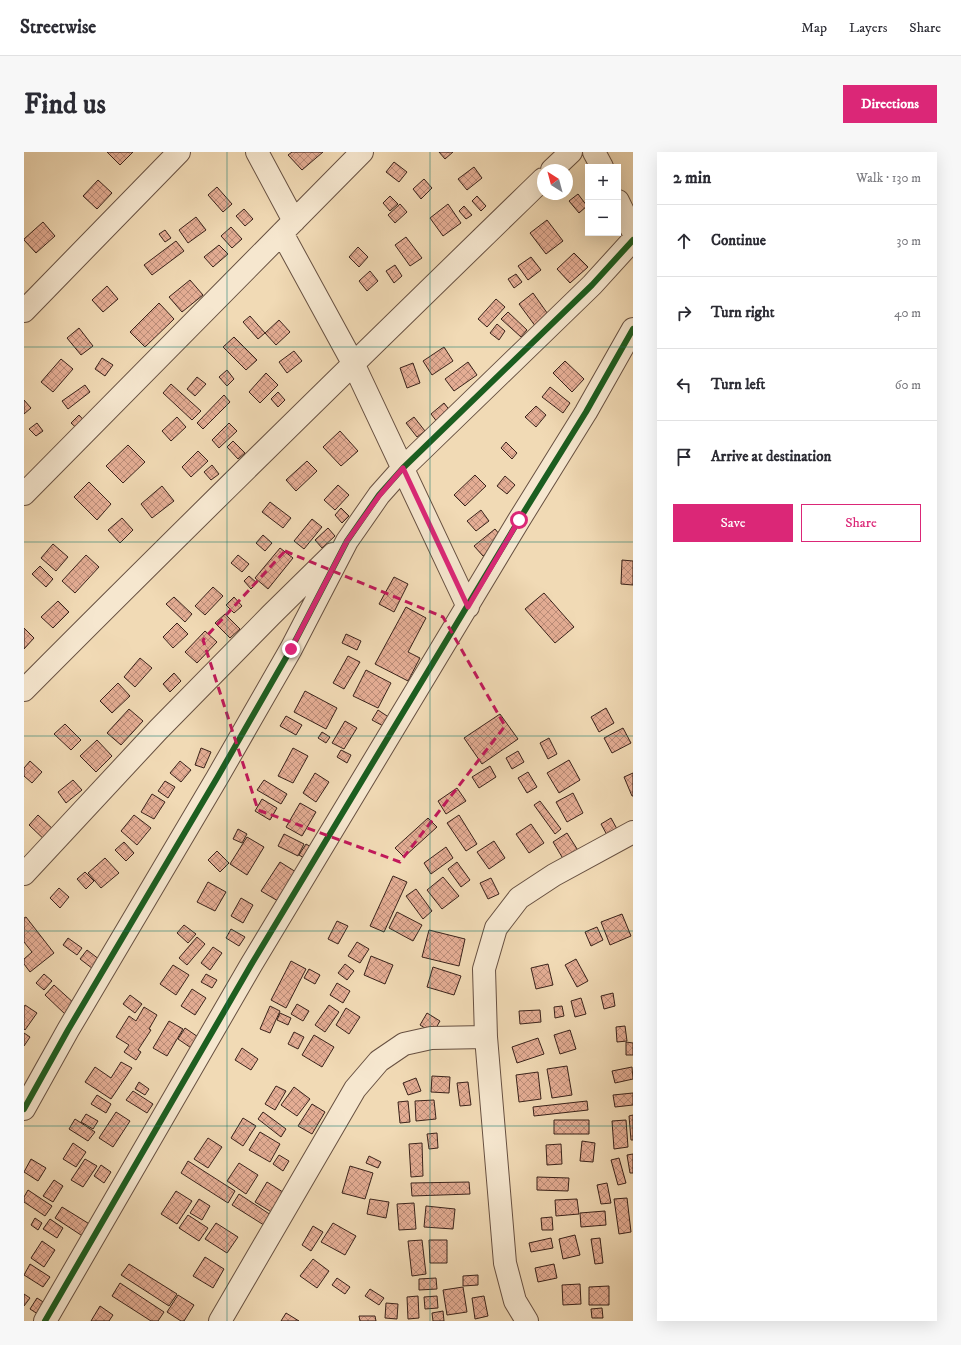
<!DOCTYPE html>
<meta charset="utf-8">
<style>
:root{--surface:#fff;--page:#f7f7f7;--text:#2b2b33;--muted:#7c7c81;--line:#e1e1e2;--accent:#db2777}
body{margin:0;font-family:"IM FELL DW Pica",serif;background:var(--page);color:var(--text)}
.controls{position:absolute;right:12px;top:12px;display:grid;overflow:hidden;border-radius:0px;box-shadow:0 4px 16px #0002}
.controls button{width:36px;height:36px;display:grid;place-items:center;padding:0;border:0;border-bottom:1px solid var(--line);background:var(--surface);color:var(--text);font:20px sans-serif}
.compass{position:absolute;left:513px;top:12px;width:36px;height:36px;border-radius:50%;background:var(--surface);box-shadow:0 4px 16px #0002;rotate:324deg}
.stop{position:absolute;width:12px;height:12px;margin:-9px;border:3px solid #db2777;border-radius:50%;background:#fff}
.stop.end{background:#db2777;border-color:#fff;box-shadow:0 1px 4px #0008}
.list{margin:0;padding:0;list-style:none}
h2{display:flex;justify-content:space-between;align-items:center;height:52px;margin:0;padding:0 16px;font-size:17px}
h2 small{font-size:13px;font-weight:400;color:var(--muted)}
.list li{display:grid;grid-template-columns:26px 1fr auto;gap:12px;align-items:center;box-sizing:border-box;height:72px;padding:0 16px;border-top:1px solid var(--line)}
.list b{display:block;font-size:15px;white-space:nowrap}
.list em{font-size:13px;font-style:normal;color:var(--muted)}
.actions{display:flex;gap:8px;padding:12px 16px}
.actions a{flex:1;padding:9px 0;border:1px solid var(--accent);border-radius:0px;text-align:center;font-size:14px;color:var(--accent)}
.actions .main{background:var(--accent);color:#fff}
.icon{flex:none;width:22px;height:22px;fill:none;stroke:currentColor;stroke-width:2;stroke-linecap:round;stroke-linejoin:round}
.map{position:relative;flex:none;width:609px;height:1169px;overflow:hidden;border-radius:0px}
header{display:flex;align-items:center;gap:24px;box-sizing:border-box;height:56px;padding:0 20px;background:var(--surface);border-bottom:1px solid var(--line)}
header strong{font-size:19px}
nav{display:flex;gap:22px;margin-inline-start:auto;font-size:14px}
.intro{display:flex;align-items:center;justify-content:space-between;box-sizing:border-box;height:96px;padding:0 24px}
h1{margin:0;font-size:28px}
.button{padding:10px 18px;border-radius:0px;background:var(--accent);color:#fff;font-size:14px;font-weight:700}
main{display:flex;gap:24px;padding:0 24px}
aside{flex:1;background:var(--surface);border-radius:0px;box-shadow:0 4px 16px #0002}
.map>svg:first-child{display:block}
.building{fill:url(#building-cross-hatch);stroke:#39221a}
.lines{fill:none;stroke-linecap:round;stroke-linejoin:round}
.minor-casing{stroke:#675041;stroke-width:24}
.minor{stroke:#f6e7cf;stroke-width:22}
.cycleway-casing{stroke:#f6e7cf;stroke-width:8}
.cycleway{stroke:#1b5e20;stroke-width:6}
.route{stroke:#db2777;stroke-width:5}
.marked{fill:none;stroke:#c2185b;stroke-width:3;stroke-dasharray:8 5;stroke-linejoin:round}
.grid{fill:none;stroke:#0f766e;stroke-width:1;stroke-opacity:0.55}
</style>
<header>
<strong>Streetwise</strong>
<nav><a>Map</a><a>Layers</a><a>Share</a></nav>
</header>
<div class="intro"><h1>Find us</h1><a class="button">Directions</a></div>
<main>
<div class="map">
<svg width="609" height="1169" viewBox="0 0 609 1169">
<defs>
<pattern id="building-cross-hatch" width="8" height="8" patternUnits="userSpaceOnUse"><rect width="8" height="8" fill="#e4ad94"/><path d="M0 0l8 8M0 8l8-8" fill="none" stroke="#ba8c78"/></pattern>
</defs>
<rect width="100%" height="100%" fill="#f1dab5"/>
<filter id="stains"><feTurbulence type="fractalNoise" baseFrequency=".005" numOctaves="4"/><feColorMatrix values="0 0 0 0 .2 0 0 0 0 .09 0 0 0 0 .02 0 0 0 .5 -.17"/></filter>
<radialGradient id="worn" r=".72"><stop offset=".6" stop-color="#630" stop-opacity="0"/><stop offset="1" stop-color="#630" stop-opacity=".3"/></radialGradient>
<path class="building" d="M83,0H109L96,13Z
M268,0H299L278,18L264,3Z
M415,0H429L421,7Z
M370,10L383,20L375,30L362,20Z
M450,15L458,26L443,38L434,27Z
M400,27L408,36L397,47L389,37Z
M74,28L88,41L73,57L59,44Z
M193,35L208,52L199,60L184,43Z
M554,42L563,54L555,61L545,49Z
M366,44L374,52L366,59L359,51Z
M453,44L462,54L457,59L448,49Z
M376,52L383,60L371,71L364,63Z
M424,52L437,71L419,84L406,66Z
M440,54L448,63L442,67L435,59Z
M220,57L229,67L221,74L212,64Z
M172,65L182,78L164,91L155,78Z
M523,68L539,89L522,102L506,81Z
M19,70L31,84L12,101L0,88V87Z
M207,75L218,87L208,96L197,84Z
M141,78L147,86L141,90L135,82Z
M382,85L398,106L386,114L371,93Z
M152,89L160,99L128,123L120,113Z
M195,93L204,102L189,115L180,105Z
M334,95L344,105L335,115L325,105Z
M550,101L564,115L546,131L533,117Z
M507,105L517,118L504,128L494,114Z
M371,113L378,124L370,131L362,119Z
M346,119L354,129L343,139L335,129Z
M492,122L498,130L490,136L484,127Z
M166,128L179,143L158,160L145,145Z
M83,134L94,147L79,160L68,148Z
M509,141L526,165L512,175L495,152Z
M472,147L481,155L463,175L454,167Z
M135,151L150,167L121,195L106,180Z
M484,160L503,178L497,185L477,167Z
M226,164L241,181L234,187L219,170Z
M255,168L266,180L252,193L241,181Z
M473,172L481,179L475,188L466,181Z
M55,176L69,194L57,203L43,186Z
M210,185L233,208L222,218L199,195Z
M420,195L429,209L408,223L399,209Z
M270,199L278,209L263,221L255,210Z
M78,206L89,213L81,224L71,217Z
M37,207L49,217L29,240L17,230Z
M541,209L560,227L548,240L529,221Z
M444,210L453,223L430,239L421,227Z
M389,211L396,231L383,236L376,216Z
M203,218L210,227L203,234L195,225Z
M242,221L254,233L236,251L225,240Z
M173,225L182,232L171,244L163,237Z
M147,232L177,259L168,268L139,241Z
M61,233L66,240L44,257L38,249Z
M526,235L546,251L539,261L518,245Z
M254,240L261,248L254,255L247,247Z
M200,243L206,250L179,277L173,271Z
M0,248L7,256L0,262Z
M420,251L427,260L414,271L407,262Z
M512,254L522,263L512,275L501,265Z
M55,263L64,273L57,280L47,271Z
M153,265L162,275L147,289L138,279Z
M390,265L401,279L393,285L382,271Z
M13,271L19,279L12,284L5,277Z
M205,271L213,279L195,296L188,288Z
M316,279L334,299L317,314L299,295Z
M209,289L221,301L214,307L203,295Z
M482,290L493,301L488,307L477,296Z
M104,293L121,310L99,331L82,314Z
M174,299L184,309L167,325L158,315Z
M283,309L293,319L272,339L262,328Z
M188,313L195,322L187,328L180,320Z
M451,323L462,334L441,354L430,343Z
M481,324L491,333L483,342L473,334Z
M65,330L87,352L73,368L50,345Z
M314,333L325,343L311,358L300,348Z
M138,334L150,349L128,366L117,352Z
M246,350L267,366L259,376L238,360Z
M317,356L325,364L318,371L311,363Z
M457,358L465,369L452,379L443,369Z
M98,366L109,378L96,391L84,378Z
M288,367L298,375L280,397L270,389Z
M304,376L311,384L298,396L291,388Z
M471,377L480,388L459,404L450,394Z
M239,383L248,391L241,399L232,391Z
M29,392L44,405L32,419L17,406Z
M256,396L269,406L244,437L231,426Z
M62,403L75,415L51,441L38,429Z
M214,403L225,412L218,420L207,411Z
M598,408L609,409V433L597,432Z
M16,414L29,427L22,435L8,422Z
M225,424L233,431L227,437L220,429Z
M370,425L384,432L370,460L355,452Z
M189,435L199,444L181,463L171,454Z
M520,441L550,475L531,491L501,457Z
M150,445L168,462L161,470L142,452Z
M210,445L218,454L210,461L202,453Z
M34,449L45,460L29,476L17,465Z
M382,455L402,466L384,500L396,506L384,529L351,512Z
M201,462L216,477L206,486L191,471Z
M153,471L164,482L149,496L139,485Z
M0,476L10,486L0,497Z
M181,479L193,490L173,511L161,500Z
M322,482L337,489L333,498L318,491Z
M324,504L336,510L320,537L309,531Z
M116,506L128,516L111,535L100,525Z
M342,518L367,531L354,556L329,544Z
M150,521L157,529L146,540L139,532Z
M94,531L106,544L88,561L76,549Z
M281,539L313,556L302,577L270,560Z
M582,556L590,571L575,580L567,565Z
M105,557L119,569L97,593L83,581Z
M354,558L366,566L361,575L348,568Z
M476,562L494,587L458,612L440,586Z
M262,564L278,573L272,583L256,574Z
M321,569L333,576L320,597L308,591Z
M41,572L57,588L47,598L30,582Z
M599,576L607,591L588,601L580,586Z
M298,580L306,585L302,591L294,586Z
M525,586L533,602L524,607L516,591Z
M73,588L88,604L72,620L56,604Z
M177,596L187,600L180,616L171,613Z
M269,596L284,604L269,631L254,624Z
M317,598L327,603L323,611L313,605Z
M494,599L500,610L488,617L482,606Z
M545,608L556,628L535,641L523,621Z
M6,609L18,620L8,631L0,624V616Z
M156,609L167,618L157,630L146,621Z
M466,614L472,625L455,636L448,625Z
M504,620L513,635L503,641L494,626Z
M291,621L305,630L292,650L279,641Z
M609,621V644H608L600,625Z
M49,628L58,638L42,651L34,640Z
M240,628L263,642L257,652L233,638Z
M141,629L151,635L144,646L134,639Z
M433,636L442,649L422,662L414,649Z
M549,641L559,661L543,670L532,650Z
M128,642L141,650L130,667L117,660Z
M238,647L253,656L246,668L231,659Z
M516,649L537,677L531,682L510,653Z
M276,651L292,660L278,684L262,675Z
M14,663L34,682L25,692L5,673Z
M110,663L127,676L113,693L97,679Z
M435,663L453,692L442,699L423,671Z
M404,666L413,675L380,705L371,696Z
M587,666L593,677L583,683L577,672Z
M507,672L520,691L505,701L492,682Z
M214,677L223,682L218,691L209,687Z
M543,681L555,700L541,710L529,690Z
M260,682L280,692L274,704L254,694Z
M223,685L240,695L223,723L206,712Z
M470,689L481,706L465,717L453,700Z
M100,690L110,701L102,709L91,698Z
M282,692L294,699L287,710L275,703Z
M422,695L429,706L407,722L400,711Z
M193,699L205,711L196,720L184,708Z
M81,706L95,721L77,736L64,721Z
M256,710L272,720L254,749L237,739Z
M433,710L446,728L437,735L424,717Z
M61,720L70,729L62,737L53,727Z
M369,724L383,730L360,780L346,774Z
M419,725L435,744L418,757L403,738Z
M467,726L475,742L464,747L456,731Z
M184,730L202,740L191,759L173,750Z
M35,736L45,745L36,756L26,746Z
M392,737L408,759L399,767L382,744Z
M217,746L229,753L219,771L207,764Z
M373,760L398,773L389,789L365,776Z
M598,762L607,784L586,793L577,770Z
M2,765L30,801L6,820L0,812V807L8,800L0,790V766Z
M313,769L324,774L314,792L304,787Z
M160,773L172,782L164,791L153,781Z
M573,775L579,788L567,794L561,780Z
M207,777L221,785L215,794L202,786Z
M405,778L441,787L435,814L398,805Z
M173,785L181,792L163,813L155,806Z
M44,786L58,796L53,803L39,793Z
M333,790L345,797L336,811L324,804Z
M189,795L198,801L186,818L177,811Z
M63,798L80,811L73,820L56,807Z
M347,804L369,813L361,832L340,823Z
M552,807L564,829L553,835L541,813Z
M267,809L282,817L262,856L247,848Z
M321,812L330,819L323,828L314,821Z
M524,812L529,833L512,837L507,816Z
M149,813L165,823L152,843L136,832Z
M409,815L437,824L430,843L403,835Z
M285,817L296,823L291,832L280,826Z
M20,822L28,829L20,838L12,831Z
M182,822L193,828L188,836L177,830Z
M313,831L326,839L319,851L306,843Z
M30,833L52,853L42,863L21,843Z
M168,837L182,846L171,863L157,854Z
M589,841L591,854L580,857L577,844Z
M106,843L118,852L111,861L99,852Z
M557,846L562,862L551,865L547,849Z
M273,852L285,859L279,869L267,862Z
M1,853L13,861L1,878L0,877V855Z
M305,853L315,860L301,880L291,873Z
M246,854L256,859L246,881L236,877Z
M538,854L540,864L531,866L530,855Z
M120,855L133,863L125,877L127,878L114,898L117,900L112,908L100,900L105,893L92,885L105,864L112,869Z
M322,856L336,865L325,882L312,873Z
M516,858L517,870L496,872L495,859Z
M256,861L267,866L264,873L253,868Z
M403,861L416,869L409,881L396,873Z
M145,869L159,877L143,904L129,896Z
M601,874L603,889L593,890L592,875Z
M161,876L180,889L173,900L154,887Z
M546,878L552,897L536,902L530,883Z
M270,880L280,885L274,897L264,892Z
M0,881L6,885L0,894Z
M290,883L310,895L298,915L278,903Z
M514,886L520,902L493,911L488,895Z
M602,890L609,891V903H602Z
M218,896L234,907L227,918L211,908Z
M97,910L108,916L87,947L61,930L71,915L87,926Z
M543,914L548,943L528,946L523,917Z
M608,915L609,927L591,931L588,919Z
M514,920L517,947L495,950L492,923Z
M408,924L426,925L425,941L407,940Z
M392,926L397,939L384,943L379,931Z
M115,930L125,937L121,943L111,937Z
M444,930L447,953L436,954L433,931Z
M252,934L262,939L251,958L241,952Z
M270,935L286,947L273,964L257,953Z
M109,939L129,952L123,961L102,948Z
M609,941V953L591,955L589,943Z
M73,943L87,952L82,961L67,952Z
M410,948L412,967L392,969L391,949Z
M384,949L386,970L376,971L374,950Z
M563,949L564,958L510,964L509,955Z
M288,952L301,960L288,982L274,974Z
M92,960L106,969L89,995L75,986Z
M239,960L262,977L257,985L234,967Z
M62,962L74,969L69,977L57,970Z
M609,963V988H607L605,964Z
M219,966L232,974L219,994L207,986Z
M51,967L71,980L64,989L45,977Z
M530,968H565V982H530Z
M602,968L604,995L590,997L588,969Z
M236,980L256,992L246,1010L225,998Z
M413,981L414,996L405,997L403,982Z
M184,986L198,995L184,1016L170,1007Z
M558,989L571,991L569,1010L556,1009Z
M49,991L62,1000L52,1015L39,1007Z
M398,991L399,1024L387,1025L385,992Z
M537,992L538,1012L523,1013L522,993Z
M609,1002V1021H606L603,1003Z
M255,1003L265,1009L259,1019L249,1012Z
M345,1004L357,1010L354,1016L342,1011Z
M595,1006L602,1031L594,1033L587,1008Z
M7,1007L22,1016L14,1029L0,1020Z
M61,1007L73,1014L59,1035L47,1028Z
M164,1009L211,1039L204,1051L157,1021Z
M215,1011L234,1023L222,1042L203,1029Z
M77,1013L87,1020L80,1031L70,1024Z
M326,1014L349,1021L341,1047L318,1041Z
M513,1025L545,1026L544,1039L513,1038Z
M30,1028L39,1034L29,1050L19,1044Z
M243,1030L262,1042L249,1061L231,1050Z
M445,1030L446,1042L388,1044L387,1031Z
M583,1031L587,1051L577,1052L573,1033Z
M4,1038L28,1054L21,1064L0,1050V1045Z
M152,1039L168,1049L153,1072L137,1062Z
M215,1042L250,1065L243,1075L208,1053Z
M603,1046L607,1080L595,1082L590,1047Z
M175,1047L186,1054L178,1068L166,1061Z
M346,1047L365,1050L362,1066L343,1062Z
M553,1047L555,1062L532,1064L531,1048Z
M390,1051L392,1077L375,1078L373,1052Z
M402,1054L431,1057L429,1077L400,1075Z
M38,1055L67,1073L60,1085L31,1066Z
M581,1059L582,1073L557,1075L556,1061Z
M164,1063L184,1076L175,1089L155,1076Z
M528,1065L529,1078H518L517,1066Z
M11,1066L18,1071L14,1078L7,1073Z
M26,1067L39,1076L33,1086L19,1077Z
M192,1071L214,1085L203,1101L181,1087Z
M309,1071L332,1084L321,1103L297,1090Z
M289,1074L299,1080L287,1099L278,1093Z
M551,1083L556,1103L539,1107L535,1087Z
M527,1086L529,1096L507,1100L505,1091Z
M576,1086L579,1111L571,1112L567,1087Z
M398,1088L402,1122L388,1124L384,1089Z
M405,1088H423V1111H406Z
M18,1089L31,1098L20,1115L7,1106Z
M181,1105L200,1117L189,1136L169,1124Z
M289,1107L305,1119L293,1136L276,1124Z
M6,1112L26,1125L19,1135L0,1123Z
M105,1112L153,1142L145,1154L97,1123Z
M530,1112L533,1126L514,1130L511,1116Z
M454,1123V1133L439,1134V1124Z
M313,1126L326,1135L321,1142L308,1133Z
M412,1126L413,1137L395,1138V1127Z
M96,1131L140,1160L134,1169H127L88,1144Z
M556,1132L557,1152L539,1153L538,1133Z
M585,1134V1153H565V1135Z
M439,1135L443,1160L423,1163L419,1138Z
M346,1137L360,1146L355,1153L341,1144Z
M0,1142L6,1146L0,1154Z
M154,1143L170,1153L160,1169H157L143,1160Z
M394,1144L395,1166L384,1167L383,1145Z
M413,1144L414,1156L401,1157L400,1145Z
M460,1144L464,1164L451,1167L448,1146Z
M13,1146L27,1155L20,1166L6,1157Z
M362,1151L374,1152L373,1167L361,1166Z
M76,1154L89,1163L85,1169H67Z
M578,1156L579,1166H568L567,1157Z
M419,1159L420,1169H409L408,1161Z
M262,1161L275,1169H257Z
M335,1164H351L352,1169H336Z"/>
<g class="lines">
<defs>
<path id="minor" d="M233,0L270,69
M570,0L578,15
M528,18L547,0
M594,49L609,80
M258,81L329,211L444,455
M0,159L155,0
M0,342L338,0
M0,538C171,366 345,196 519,27
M0,722L134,578L247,463L309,402
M0,957L44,878L193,626L267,497L323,389L355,343L379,316L568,133L609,88
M21,1169L227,813L495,368L562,260L609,177
M196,1169L331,937L355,909L380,892L407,886L462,885
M503,1169L491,1149L481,1111L462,885L460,817L472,776L495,746L530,723L609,680"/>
</defs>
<use href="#minor" class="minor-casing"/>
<use href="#minor" class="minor"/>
<defs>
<path id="cycleway" d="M0,957L44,878L193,626L267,497L323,389L355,343L379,316L568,133L609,88
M21,1169L227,813L495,368L562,260L609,177"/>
</defs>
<use href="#cycleway" class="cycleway-casing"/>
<use href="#cycleway" class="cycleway"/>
</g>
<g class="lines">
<path class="route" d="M267,497L323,389L355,344L379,316L444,455L495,368"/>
</g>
<path class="marked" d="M261,399L419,465L481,574L376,710L234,658L179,488Z"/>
<path class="grid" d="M203,0V1169M406,0V1169M0,195H609M0,390H609M0,584H609M0,779H609M0,974H609"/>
<rect width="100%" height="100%" filter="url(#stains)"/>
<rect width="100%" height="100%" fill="url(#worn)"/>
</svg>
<div class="controls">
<button>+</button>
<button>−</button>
</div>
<svg class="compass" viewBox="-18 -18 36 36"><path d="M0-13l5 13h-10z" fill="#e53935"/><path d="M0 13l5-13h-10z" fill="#7c7c81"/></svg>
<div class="stop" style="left:495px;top:368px"></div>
<div class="stop end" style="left:267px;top:497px"></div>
</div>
<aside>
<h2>2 min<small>Walk · 130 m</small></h2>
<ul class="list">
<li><svg class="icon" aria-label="ahead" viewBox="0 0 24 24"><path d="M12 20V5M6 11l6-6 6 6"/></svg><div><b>Continue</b></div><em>30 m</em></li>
<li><svg class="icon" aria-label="right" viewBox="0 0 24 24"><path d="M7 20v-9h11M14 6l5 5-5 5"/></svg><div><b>Turn right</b></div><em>40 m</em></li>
<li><svg class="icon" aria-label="left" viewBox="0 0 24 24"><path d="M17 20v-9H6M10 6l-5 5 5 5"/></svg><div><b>Turn left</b></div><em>60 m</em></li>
<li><svg class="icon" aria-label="arrive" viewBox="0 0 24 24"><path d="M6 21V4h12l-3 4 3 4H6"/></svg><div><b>Arrive at destination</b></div></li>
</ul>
<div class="actions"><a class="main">Save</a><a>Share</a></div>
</aside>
</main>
